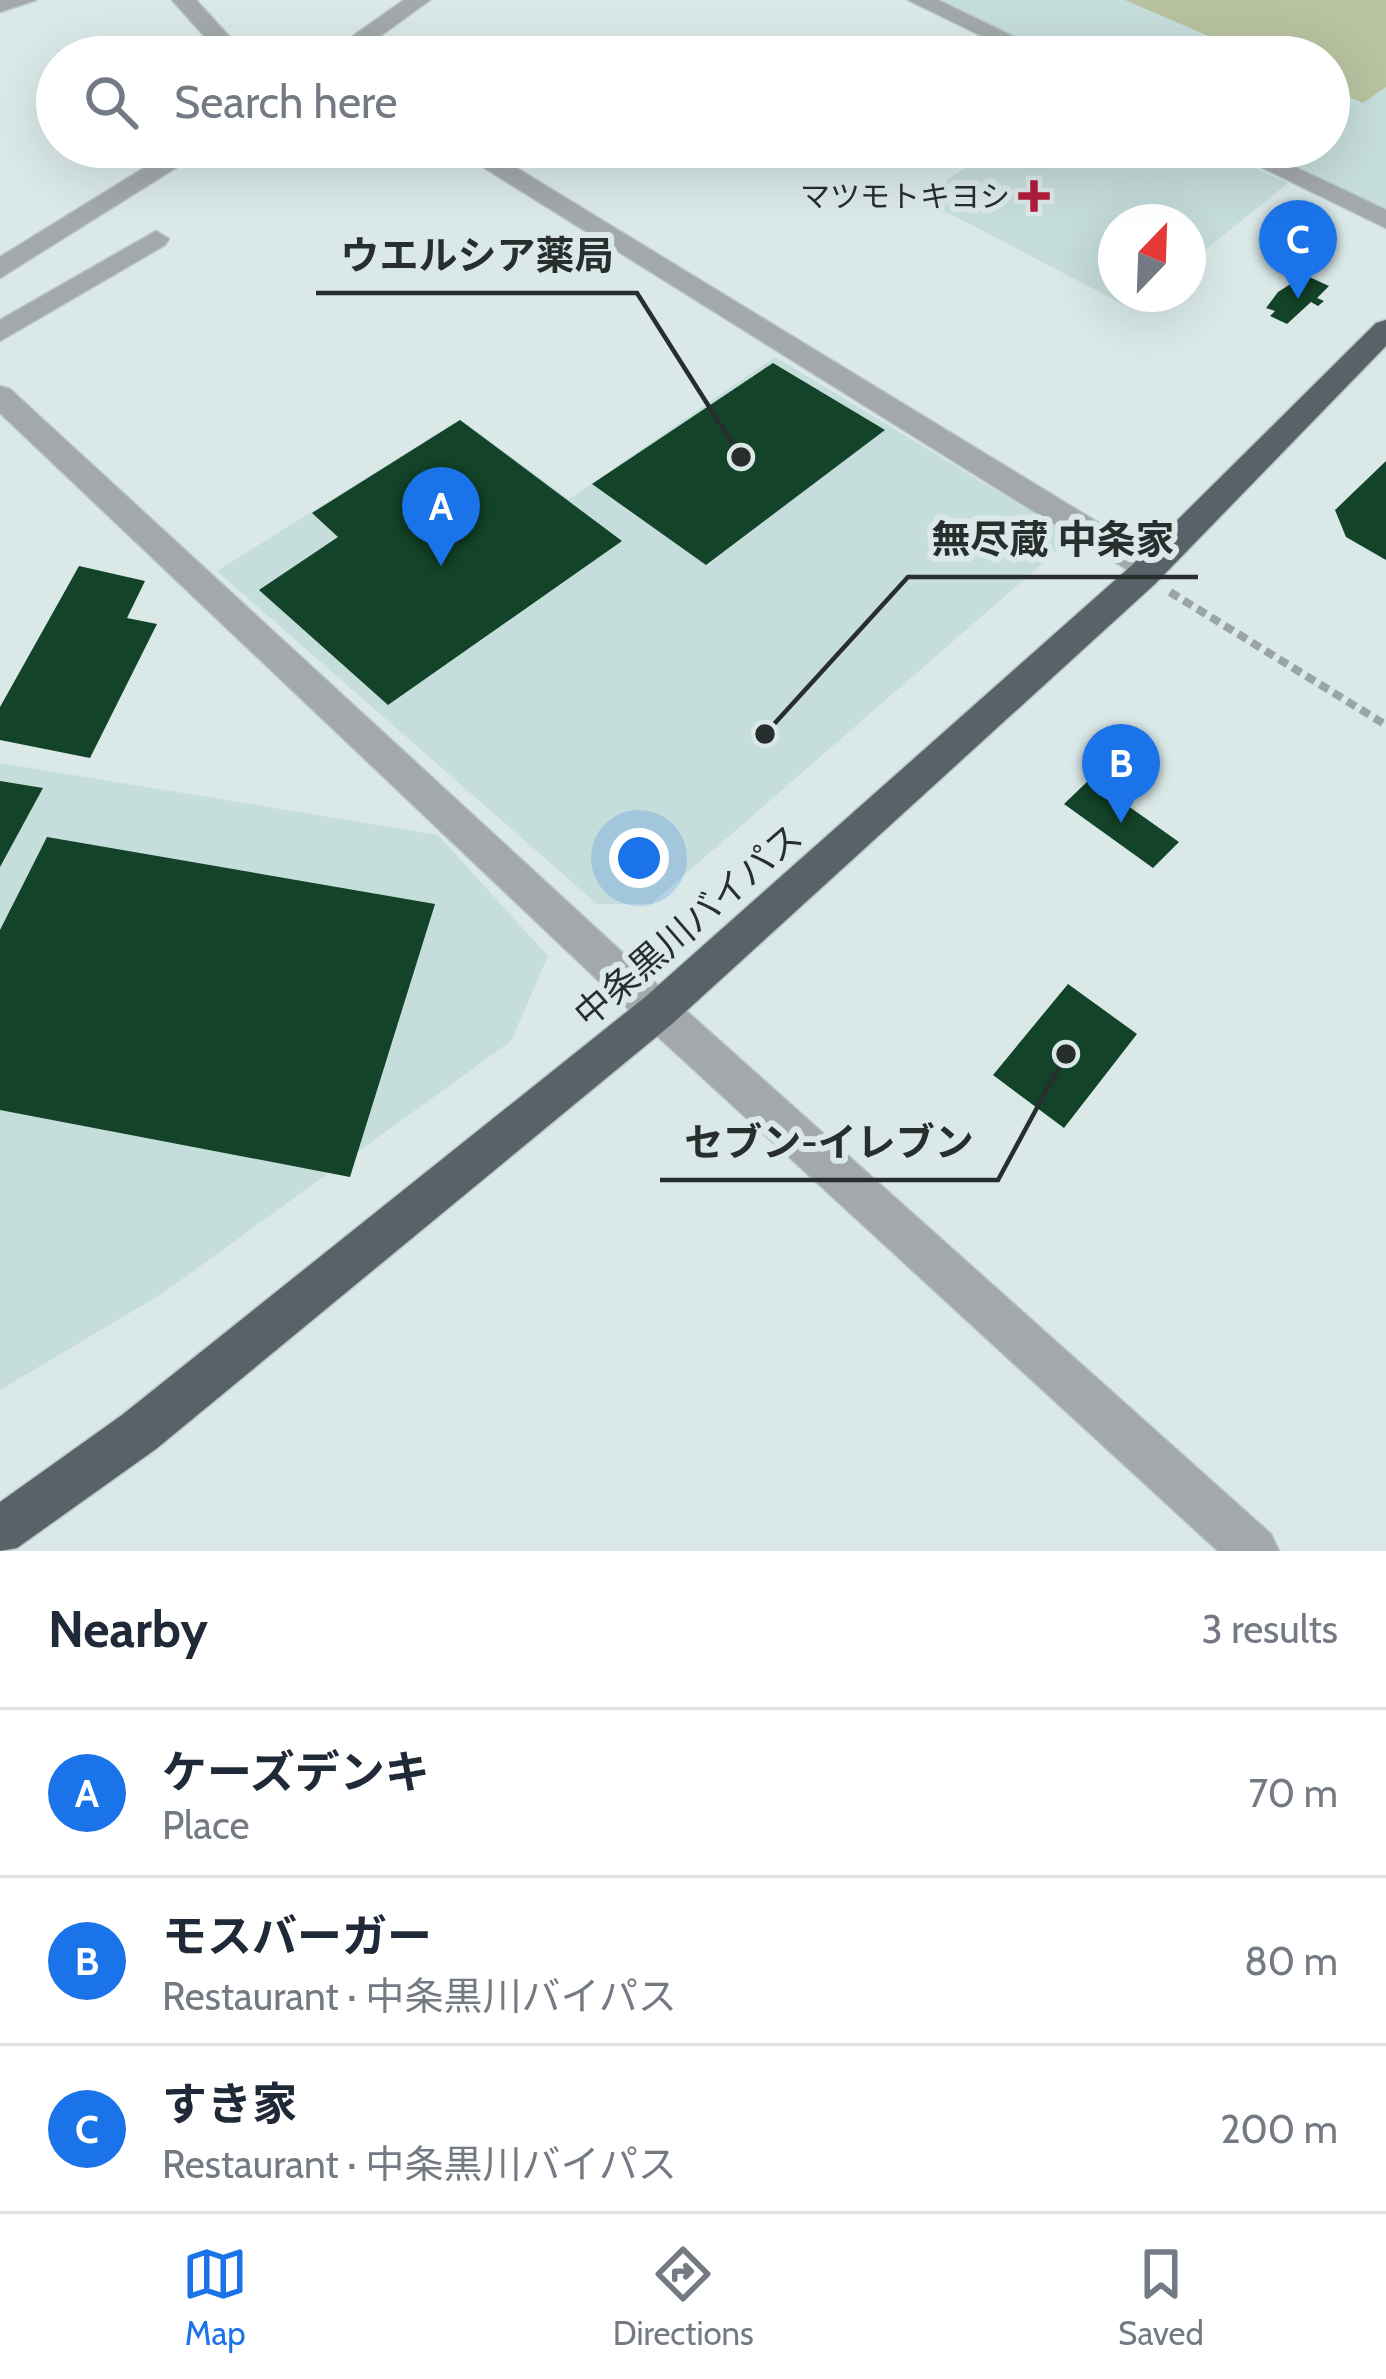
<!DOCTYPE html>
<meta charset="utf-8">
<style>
:root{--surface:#fff;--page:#f6f6f7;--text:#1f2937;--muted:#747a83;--line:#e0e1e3;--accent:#1a73e8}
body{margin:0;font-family:Cabin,"Noto Sans JP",sans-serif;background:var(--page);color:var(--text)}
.compass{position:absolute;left:1098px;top:204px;width:108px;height:108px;border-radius:50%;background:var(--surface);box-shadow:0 12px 48px #0002;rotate:23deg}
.you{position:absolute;left:639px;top:858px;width:42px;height:42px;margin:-30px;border:9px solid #fff;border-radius:50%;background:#1a73e8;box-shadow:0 0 0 18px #1a73e833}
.badge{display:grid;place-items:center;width:78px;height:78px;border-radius:50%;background:var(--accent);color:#fff;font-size:39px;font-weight:700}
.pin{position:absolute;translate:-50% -99px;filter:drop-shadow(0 3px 6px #0008)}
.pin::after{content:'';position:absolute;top:63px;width:42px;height:36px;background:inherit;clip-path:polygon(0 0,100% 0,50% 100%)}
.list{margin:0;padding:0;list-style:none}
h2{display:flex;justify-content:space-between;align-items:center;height:156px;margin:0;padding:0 48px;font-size:51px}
h2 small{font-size:39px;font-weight:400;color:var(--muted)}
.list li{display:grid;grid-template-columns:78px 1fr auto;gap:36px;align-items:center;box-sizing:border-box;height:168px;padding:0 48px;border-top:3px solid var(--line)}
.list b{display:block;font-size:45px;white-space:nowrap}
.list p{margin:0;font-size:39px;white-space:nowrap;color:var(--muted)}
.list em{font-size:39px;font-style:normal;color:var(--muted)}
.icon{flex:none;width:66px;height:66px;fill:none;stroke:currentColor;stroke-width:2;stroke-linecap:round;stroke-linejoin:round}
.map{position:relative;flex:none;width:1386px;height:1551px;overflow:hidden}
.search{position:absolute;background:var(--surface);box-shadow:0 12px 48px #0002;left:36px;right:36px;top:36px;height:132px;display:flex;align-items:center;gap:30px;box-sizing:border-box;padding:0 42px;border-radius:66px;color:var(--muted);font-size:45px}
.sheet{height:660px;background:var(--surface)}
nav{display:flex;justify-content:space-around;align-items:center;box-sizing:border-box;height:168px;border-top:3px solid var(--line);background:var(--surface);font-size:33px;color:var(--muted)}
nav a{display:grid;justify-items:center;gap:6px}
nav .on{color:var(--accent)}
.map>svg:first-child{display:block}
.built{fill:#c5dddb}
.green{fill:#b8c29f}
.building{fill:#134328}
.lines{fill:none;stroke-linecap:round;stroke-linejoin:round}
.minor-casing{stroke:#bac7c6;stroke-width:3}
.highway-casing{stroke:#bac7c6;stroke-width:3}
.path{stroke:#99a5a4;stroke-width:8;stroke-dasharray:10 6;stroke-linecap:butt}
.minor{fill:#a3a8ab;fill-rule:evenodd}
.highway{fill:#576368;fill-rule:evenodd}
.poi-dot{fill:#b01d3b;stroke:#dae9e8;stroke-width:4.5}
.labels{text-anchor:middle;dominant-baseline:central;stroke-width:12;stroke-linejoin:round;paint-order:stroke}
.far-poi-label{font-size:30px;fill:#282e2d;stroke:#dae9e8;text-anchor:end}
.street-label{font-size:36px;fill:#282e2d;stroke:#dae9e8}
.leader{fill:none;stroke:#282e2d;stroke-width:4.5}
.callout-dot{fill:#282e2d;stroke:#dae9e8;stroke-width:4.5}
.callout-label{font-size:39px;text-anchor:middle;font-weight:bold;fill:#282e2d;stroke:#dae9e8;stroke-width:12;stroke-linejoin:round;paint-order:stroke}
</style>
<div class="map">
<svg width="1386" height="1551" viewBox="0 0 1386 1551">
<rect width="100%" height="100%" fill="#dae9e8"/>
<path class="built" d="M918,0H1386V216L1224,147H1329V57H1037Z
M996,147H1209L1288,183L1188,264V222H1116V294H1150L1132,309L920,198Z
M775,357L1073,537L651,904H597L217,571L460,419L569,499Z
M0,763L438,835L548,956L511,1041L163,1293L0,1390Z"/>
<path class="green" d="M1125,0H1386V87L1363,103L1329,88V57H1257Z"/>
<path class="building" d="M1305,275L1329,286L1317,298L1324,301L1318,306L1311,302L1287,324L1270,316L1275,311L1266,308L1278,292Z
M773,363L885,430L706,565L592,484Z
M460,420L622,541L388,705L259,590L338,537L312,513Z
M1386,461V560L1346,537L1335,510Z
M79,566L145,581L127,618L157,624L90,758L0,740V707Z
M1090,779L1179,842L1153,868L1064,804Z
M0,781L43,788L0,867Z
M47,837L435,904L350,1177L0,1110V930Z
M1068,984L1137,1034L1064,1128L993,1075Z"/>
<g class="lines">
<defs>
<path id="minor" d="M0,0H36L0,12Z
M172,0H196L248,57H223Z
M404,0H430L351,57H323Z
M908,0H938L1056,57H1025Z
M178,147H209L0,278V257Z
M451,147H482L1161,561L1166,569L1161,577H1139Z
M1220,147H1253L1386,210V228Z
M156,231L169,239L165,245L0,341V320Z
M0,386L10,389L672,998L1271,1534L1279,1551H1218L644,1024L0,413Z"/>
<path id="highway" d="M1386,320V346L1155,584L672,1024L156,1449L17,1548L0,1551V1502L122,1415L644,998L1131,566L1376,323Z"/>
</defs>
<use href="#minor" class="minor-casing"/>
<use href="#highway" class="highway-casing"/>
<path class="path" d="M1170,592L1386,725"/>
<use href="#minor" class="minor"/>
<use href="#highway" class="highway"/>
</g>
<path class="poi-dot" d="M1028 178h12v12h12v12h-12v12h-12v-12h-12v-12h12z"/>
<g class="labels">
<g class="far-poi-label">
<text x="1010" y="196">マツモトキヨシ</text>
</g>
<g class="street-label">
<text transform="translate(688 925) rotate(-41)">中条黒川バイパス</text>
</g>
</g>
<path class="leader" d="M741 457L637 293H316M765 734L908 577H1198M1066 1054L998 1180H660"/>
<g class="callout-dot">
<circle cx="741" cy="457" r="12"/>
<circle cx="765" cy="734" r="12"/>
<circle cx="1066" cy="1054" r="12"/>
</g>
<g class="callout-label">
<text x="477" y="269">ウエルシア薬局</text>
<text x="1053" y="553">無尽蔵 中条家</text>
<text x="829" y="1156">セブン-イレブン</text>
</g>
</svg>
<svg class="compass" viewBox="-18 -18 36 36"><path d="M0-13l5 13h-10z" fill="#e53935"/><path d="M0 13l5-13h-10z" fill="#747a83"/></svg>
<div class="you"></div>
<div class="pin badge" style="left:441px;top:566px">A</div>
<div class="pin badge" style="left:1121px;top:823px">B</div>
<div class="pin badge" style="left:1298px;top:299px">C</div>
<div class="search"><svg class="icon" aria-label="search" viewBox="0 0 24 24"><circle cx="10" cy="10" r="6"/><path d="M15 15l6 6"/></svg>Search here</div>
</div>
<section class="sheet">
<h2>Nearby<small>3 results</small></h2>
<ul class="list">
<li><span class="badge">A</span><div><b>ケーズデンキ</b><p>Place</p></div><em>70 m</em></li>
<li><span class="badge">B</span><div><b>モスバーガー</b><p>Restaurant · 中条黒川バイパス</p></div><em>80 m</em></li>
<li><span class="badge">C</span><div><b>すき家</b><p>Restaurant · 中条黒川バイパス</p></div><em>200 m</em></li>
</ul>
</section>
<nav>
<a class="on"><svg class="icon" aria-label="map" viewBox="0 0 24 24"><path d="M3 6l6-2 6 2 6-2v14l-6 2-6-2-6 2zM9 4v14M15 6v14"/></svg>Map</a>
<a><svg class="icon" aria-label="directions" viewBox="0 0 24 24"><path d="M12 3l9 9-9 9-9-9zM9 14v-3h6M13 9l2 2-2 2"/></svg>Directions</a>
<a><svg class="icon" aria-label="saved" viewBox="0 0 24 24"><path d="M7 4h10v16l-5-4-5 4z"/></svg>Saved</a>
</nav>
